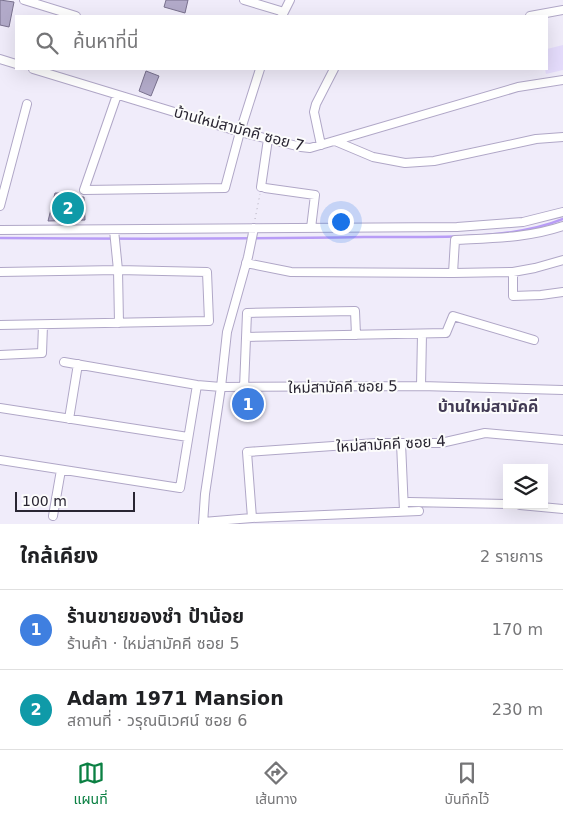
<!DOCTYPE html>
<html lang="th">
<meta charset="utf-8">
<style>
:root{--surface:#fff;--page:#f6f6f6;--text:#202124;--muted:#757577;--line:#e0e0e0;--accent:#0b8043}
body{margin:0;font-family:"DejaVu Sans","Noto Sans Thai",sans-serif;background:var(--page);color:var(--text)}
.controls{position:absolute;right:15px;bottom:15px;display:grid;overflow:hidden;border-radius:0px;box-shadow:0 5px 20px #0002}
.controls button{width:45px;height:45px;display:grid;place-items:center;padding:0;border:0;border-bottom:1px solid var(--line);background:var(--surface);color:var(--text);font:25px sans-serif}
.scale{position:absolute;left:15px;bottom:12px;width:120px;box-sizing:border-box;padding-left:5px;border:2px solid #292532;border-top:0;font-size:14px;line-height:18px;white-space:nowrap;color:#292532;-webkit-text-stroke:4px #fcfcfc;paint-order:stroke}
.you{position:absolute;left:340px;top:221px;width:18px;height:18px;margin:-12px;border:4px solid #fff;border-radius:50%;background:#1a73e8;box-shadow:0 0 0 8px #1a73e833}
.badge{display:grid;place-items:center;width:32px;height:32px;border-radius:50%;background:var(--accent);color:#fff;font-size:16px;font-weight:700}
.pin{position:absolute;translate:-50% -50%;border:2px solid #fff;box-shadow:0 1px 5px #0006}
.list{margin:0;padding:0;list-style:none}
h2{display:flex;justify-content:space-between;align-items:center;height:65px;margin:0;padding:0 20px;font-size:21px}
h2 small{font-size:16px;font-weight:400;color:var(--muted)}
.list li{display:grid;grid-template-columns:32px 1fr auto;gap:15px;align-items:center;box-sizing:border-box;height:80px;padding:0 20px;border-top:1px solid var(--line)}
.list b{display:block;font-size:19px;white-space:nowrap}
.list p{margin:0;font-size:16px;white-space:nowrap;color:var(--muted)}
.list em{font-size:16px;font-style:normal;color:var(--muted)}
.icon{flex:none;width:28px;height:28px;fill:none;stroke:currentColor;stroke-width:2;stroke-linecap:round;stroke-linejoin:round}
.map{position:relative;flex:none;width:563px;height:524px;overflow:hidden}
.search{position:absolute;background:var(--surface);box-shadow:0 5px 20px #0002;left:15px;right:15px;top:15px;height:55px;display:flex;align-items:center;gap:12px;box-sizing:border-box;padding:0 18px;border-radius:0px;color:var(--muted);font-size:19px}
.sheet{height:225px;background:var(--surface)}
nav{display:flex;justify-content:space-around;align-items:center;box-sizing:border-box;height:70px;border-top:1px solid var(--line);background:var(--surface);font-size:14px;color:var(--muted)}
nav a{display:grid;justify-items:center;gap:2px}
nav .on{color:var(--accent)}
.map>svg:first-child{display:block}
.built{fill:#e5dcfc}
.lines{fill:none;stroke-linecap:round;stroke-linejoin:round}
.stream{stroke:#b89cf6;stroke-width:2.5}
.building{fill:#b2aac9;stroke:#79718e}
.minor-casing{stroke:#b0a7c7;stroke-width:10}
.path{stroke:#b0acba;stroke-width:1;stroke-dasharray:1 4;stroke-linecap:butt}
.minor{stroke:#fff;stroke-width:8}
.labels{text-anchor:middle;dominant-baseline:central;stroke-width:4;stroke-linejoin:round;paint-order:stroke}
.street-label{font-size:15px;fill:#292532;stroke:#fcfcfc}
.neighbourhood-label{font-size:16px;font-weight:bold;fill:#423a54;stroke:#fcfcfc}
</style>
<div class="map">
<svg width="563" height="524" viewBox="0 0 563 524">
<rect width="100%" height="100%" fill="#f0ecfa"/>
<path class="built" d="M563,45V70L546,74L545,69H547V49Z"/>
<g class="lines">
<path class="stream" d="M0,238C121,239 243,239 364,237C424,236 507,242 563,219"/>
</g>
<path class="building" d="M0,0L14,2L9,27L0,25Z
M166,0H188L185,13L164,7Z
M146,71L159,76L151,96L139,91Z
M55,193H66L67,197H84L85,220L48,221Z"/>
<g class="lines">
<defs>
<path id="minor" d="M24,0L76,16
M244,0L284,12
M282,16L290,0
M530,16L563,10
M0,59L16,64
M33,69L240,132L301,147L310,148L518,87L563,80
M117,95L84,190L225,188L240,132L260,69
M335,141L373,157L405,163L434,161L536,139L563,137
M321,145L314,112L316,104L334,69
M261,187L268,139
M265,188L315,195L311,228
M0,206L27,104
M0,230L457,227L523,222L563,212
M114,230L118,270L119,323
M246,263L291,272L453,273L513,272L535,268L563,260
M0,272L118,270L207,272L209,321L0,325
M513,272V296L541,295L563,292
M453,273L455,240C492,238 528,238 563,226
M246,337L446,333L453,316L534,340
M0,355L42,353L43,325
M64,362L197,385L221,387L421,386L563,390
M421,386L422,334
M244,388L247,313L355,311L356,335
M0,408L188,437
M69,419L78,364
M401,443L404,511
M0,460L180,488L197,385
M409,502L507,504
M520,505L563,509
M53,516L61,470
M252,518L247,452L376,443H441L485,433L563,440
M203,522L252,518L419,511
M203,524L205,494L221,387L227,332L248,257L254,228"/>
</defs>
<use href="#minor" class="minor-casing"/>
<path class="path" d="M255,219L260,194"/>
<use href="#minor" class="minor"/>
</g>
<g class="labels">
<g class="street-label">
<text transform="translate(239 129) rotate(15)">บ้านใหม่สามัคคี ซอย 7</text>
<text transform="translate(343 387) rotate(-1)">ใหม่สามัคคี ซอย 5</text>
<text transform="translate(391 444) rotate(-3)">ใหม่สามัคคี ซอย 4</text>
</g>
<g class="neighbourhood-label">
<text x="488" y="406">บ้านใหม่สามัคคี</text>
</g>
</g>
</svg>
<div class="controls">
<button><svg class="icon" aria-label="layers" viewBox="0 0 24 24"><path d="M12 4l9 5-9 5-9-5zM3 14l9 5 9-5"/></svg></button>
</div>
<div class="scale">100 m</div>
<div class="you"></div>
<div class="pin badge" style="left:248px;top:404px;background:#3f7fe0">1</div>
<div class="pin badge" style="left:68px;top:208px;background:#0f9aa8">2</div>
<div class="search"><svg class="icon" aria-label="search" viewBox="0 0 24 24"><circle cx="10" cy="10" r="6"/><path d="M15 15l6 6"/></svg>ค้นหาที่นี่</div>
</div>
<section class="sheet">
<h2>ใกล้เคียง<small>2 รายการ</small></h2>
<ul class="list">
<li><span class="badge" style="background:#3f7fe0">1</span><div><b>ร้านขายของชำ ป้าน้อย</b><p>ร้านค้า · ใหม่สามัคคี ซอย 5</p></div><em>170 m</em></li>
<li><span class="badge" style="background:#0f9aa8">2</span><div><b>Adam 1971 Mansion</b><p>สถานที่ · วรุณนิเวศน์ ซอย 6</p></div><em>230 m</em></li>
</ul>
</section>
<nav>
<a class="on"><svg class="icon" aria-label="map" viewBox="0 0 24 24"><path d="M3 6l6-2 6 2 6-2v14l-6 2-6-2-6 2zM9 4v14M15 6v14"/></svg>แผนที่</a>
<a><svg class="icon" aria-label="directions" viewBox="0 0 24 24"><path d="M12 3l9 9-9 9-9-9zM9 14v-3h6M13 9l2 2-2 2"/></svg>เส้นทาง</a>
<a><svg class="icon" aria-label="saved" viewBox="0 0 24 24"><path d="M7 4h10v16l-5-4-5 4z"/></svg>บันทึกไว้</a>
</nav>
